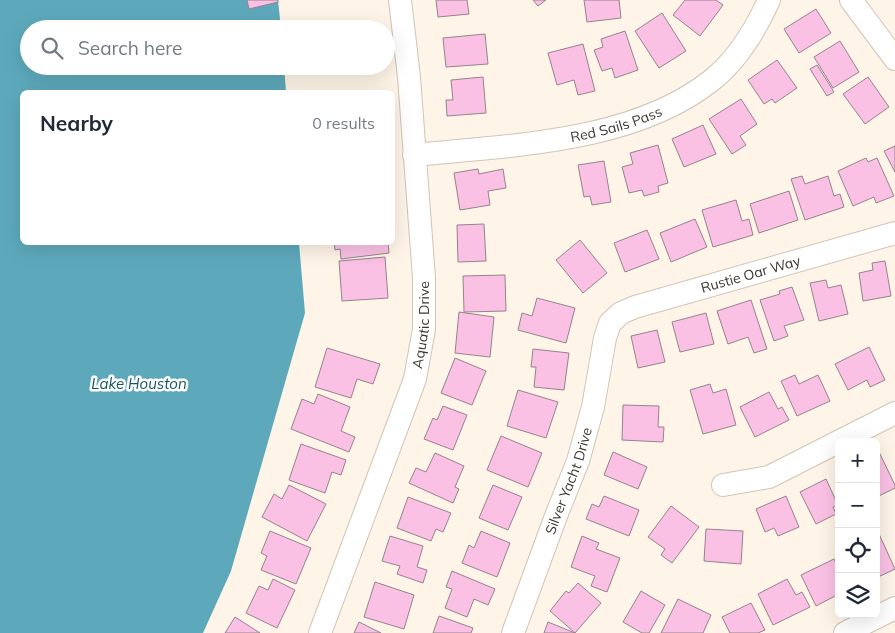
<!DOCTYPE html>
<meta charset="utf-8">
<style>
:root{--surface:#fff;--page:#f6f6f7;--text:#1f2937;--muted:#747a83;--line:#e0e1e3}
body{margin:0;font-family:Mulish,sans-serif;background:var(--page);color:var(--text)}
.controls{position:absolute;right:15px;bottom:15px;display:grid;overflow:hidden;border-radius:8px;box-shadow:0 5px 20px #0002}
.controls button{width:45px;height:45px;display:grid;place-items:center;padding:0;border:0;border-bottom:1px solid var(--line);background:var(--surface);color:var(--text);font:25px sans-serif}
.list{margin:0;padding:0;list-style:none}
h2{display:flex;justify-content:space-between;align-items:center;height:65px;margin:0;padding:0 20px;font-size:21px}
h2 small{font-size:16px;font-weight:400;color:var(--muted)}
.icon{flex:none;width:28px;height:28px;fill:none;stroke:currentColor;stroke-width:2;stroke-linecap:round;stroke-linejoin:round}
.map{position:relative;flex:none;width:895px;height:633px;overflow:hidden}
.search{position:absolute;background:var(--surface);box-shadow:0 5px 20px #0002;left:20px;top:20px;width:375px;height:55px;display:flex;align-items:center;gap:12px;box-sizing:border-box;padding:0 18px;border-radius:28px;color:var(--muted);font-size:19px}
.panel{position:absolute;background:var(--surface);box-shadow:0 5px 20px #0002;left:20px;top:90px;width:375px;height:155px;border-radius:8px}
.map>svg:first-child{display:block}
.water{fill:#5da9bb}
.building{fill:#fbc1e5;stroke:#94838d}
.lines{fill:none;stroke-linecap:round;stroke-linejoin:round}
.minor-casing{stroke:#d1c4b6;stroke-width:24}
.minor{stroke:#fff;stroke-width:22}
.labels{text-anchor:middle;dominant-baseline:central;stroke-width:5;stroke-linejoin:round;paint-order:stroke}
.street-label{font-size:14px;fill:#3b3731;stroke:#fff}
.water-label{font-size:15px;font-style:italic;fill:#155663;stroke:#fff}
</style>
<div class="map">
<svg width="895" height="633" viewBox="0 0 895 633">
<rect width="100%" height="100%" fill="#fef4e7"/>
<path class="water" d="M0,0H278L281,29H29V66H284L286,92H22V242L299,243L305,313L231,571L203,633H0Z"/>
<path class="building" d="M247,0H278V2L249,9Z
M436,0H467L469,14L438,17Z
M533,0H546L538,6Z
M584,0H619L621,18L587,22Z
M685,0H716L723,5L700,36L673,15Z
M816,9L831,33L799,53L784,29Z
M662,13L686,51L659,68L635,31Z
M625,31L638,70L615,78L612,68L602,71L594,50L603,47L601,39Z
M485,34L488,64L446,67L443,38Z
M840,41L859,72L833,88L814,57Z
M583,44L595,91L578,95L574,80L557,85L548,53Z
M777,60L797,88L775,103L772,99L764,104L748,80Z
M817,65L834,92L827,96L810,69Z
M483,77L486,113L447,116L446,100H453L451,80Z
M868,77L889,107L865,124L843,94Z
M741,99L757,124L740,136L746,145L732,154L709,119Z
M703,125L716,154L684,167L672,139Z
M658,145L668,183L658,186L659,192L644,196L642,190L629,193L622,167L633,164L630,153Z
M895,146V172L884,151Z
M866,158L868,162L877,158L894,196L876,203L874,197L853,206L838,171Z
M604,161L611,202L592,205L590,196L584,197L578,165Z
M478,169L479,174L503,169L506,188L488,191L490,205L460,210L454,173Z
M802,176L805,184L828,176L834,196L840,194L844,207L805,220L791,179Z
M789,191L798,220L759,233L750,204Z
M736,200L742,221L749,219L753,235L713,247L702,210Z
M695,219L707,247L671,262L660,233Z
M484,224L486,261L458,262L457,225Z
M647,230L659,259L625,272L614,243Z
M580,240L607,273L583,293L556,260Z
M334,242H388L389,253L341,259L340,249L335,250Z
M385,257L388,298L342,301L339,261Z
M885,261L891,296L863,301L859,273L873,270L872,263Z
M505,275L506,311L464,312L463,276Z
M826,280L828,288L841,285L848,314L819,321L810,283Z
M792,287L804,320L784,326L788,336L774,341L760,300L780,294L779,291Z
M537,298L575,308L566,343L518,330L522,313L532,316Z
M751,300L767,349L754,353L748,337L728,344L717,311Z
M459,312L494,317L490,357L455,353Z
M706,313L714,344L680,352L672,322Z
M657,330L665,362L638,368L631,336Z
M869,347L885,380L870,387L867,380L848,390L835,364Z
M327,348L380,364L373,384L357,379L351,398L315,387Z
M533,349L569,353L564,390L534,387L536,367H531Z
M455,358L486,371L472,405L441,393Z
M795,375L799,384L818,375L830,401L797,416L781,381Z
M710,384L713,393L726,389L736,425L703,434L690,390Z
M518,390L558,402L546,438L507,426Z
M769,392L778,409L782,407L789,420L755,437L740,407Z
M318,394L350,407L341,431L355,437L349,452L291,429L302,399L314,404Z
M623,405L659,406L658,427H664L663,442L622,440Z
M443,406L467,415L453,450L424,439L433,418L437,420Z
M501,436L542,453L528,487L487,470Z
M301,444L346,460L341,475L332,472L325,493L289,480Z
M876,450H878L895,485V488L877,497Z
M613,452L647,467L638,489L604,475Z
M435,453L464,466L455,487L459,489L453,503L409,483L416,468L426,472Z
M826,479L838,505L833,507L836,514L816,524L800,492Z
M289,485L326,504L307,541L262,517L274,494L282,499Z
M493,485L522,497L508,530L479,518Z
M604,496L639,510L629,536L586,519L592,504L599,507Z
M786,496L799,527L778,536L774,528L765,532L756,509Z
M408,497L451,513L443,532L436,529L431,541L397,528Z
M671,506L699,527L672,563L661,555L665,549L648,537Z
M706,529L743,531L741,564L704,561Z
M270,531L311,548L296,584L261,570L267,556L261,553Z
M481,531L510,543L497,577L462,563L469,545L474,548Z
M879,534L895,569L876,578V535Z
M390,536L423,546L417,567L427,570L423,583L397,574L400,566L382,561Z
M582,536L599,543L596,549L620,558L607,592L591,586L595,576L571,567Z
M834,559L839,569V594L816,606L801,575Z
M452,571L495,589L488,605L474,599L467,617L445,608L452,589L446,587Z
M273,579L295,590L277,628L246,613L259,586L268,590Z
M787,579L796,595L802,592L810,607L773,625L758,594Z
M375,582L414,595L404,629L364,617Z
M578,583L601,603L575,633L550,611L566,591L569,593Z
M641,591L665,605L649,633H642L623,622Z
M678,599L711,615L703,633H661Z
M751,603L765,630L758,633H730L722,617Z
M439,616L473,628L471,633H433Z
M235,617L260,633H225Z
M359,622L381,633H354Z
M548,622L575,633H544Z"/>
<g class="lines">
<defs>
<g id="minor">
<path d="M851,0L895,59"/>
<path id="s1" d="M414,155C511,145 633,143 712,80C738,59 756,29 769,0"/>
<path d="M723,485L769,477L895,413"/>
<path id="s2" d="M320,633L415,379L424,329V278L409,77L400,0"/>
<path id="s3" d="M513,633L556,516L578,461L593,407L605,338L610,323L621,313L635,307L895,233"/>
<path d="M845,633L895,608"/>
</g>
</defs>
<use href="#minor" class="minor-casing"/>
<use href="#minor" class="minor"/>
</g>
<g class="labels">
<g class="street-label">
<text stroke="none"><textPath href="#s1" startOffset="205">Red Sails Pass</textPath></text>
<text stroke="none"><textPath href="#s3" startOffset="476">Rustie Oar Way</textPath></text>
<text stroke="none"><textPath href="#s2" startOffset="326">Aquatic Drive</textPath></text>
<text stroke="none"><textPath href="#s3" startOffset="162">Silver Yacht Drive</textPath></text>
</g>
<g class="water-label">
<text x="139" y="383">Lake Houston</text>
</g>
</g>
</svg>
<div class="controls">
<button>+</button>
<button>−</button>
<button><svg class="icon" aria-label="locate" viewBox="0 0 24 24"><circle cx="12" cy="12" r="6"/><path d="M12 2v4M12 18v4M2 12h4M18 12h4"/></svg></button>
<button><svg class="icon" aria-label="layers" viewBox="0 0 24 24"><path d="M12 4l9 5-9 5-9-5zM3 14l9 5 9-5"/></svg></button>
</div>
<div class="search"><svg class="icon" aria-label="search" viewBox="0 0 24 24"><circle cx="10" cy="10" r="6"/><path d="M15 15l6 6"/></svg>Search here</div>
<section class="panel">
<h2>Nearby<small>0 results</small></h2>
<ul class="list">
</ul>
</section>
</div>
